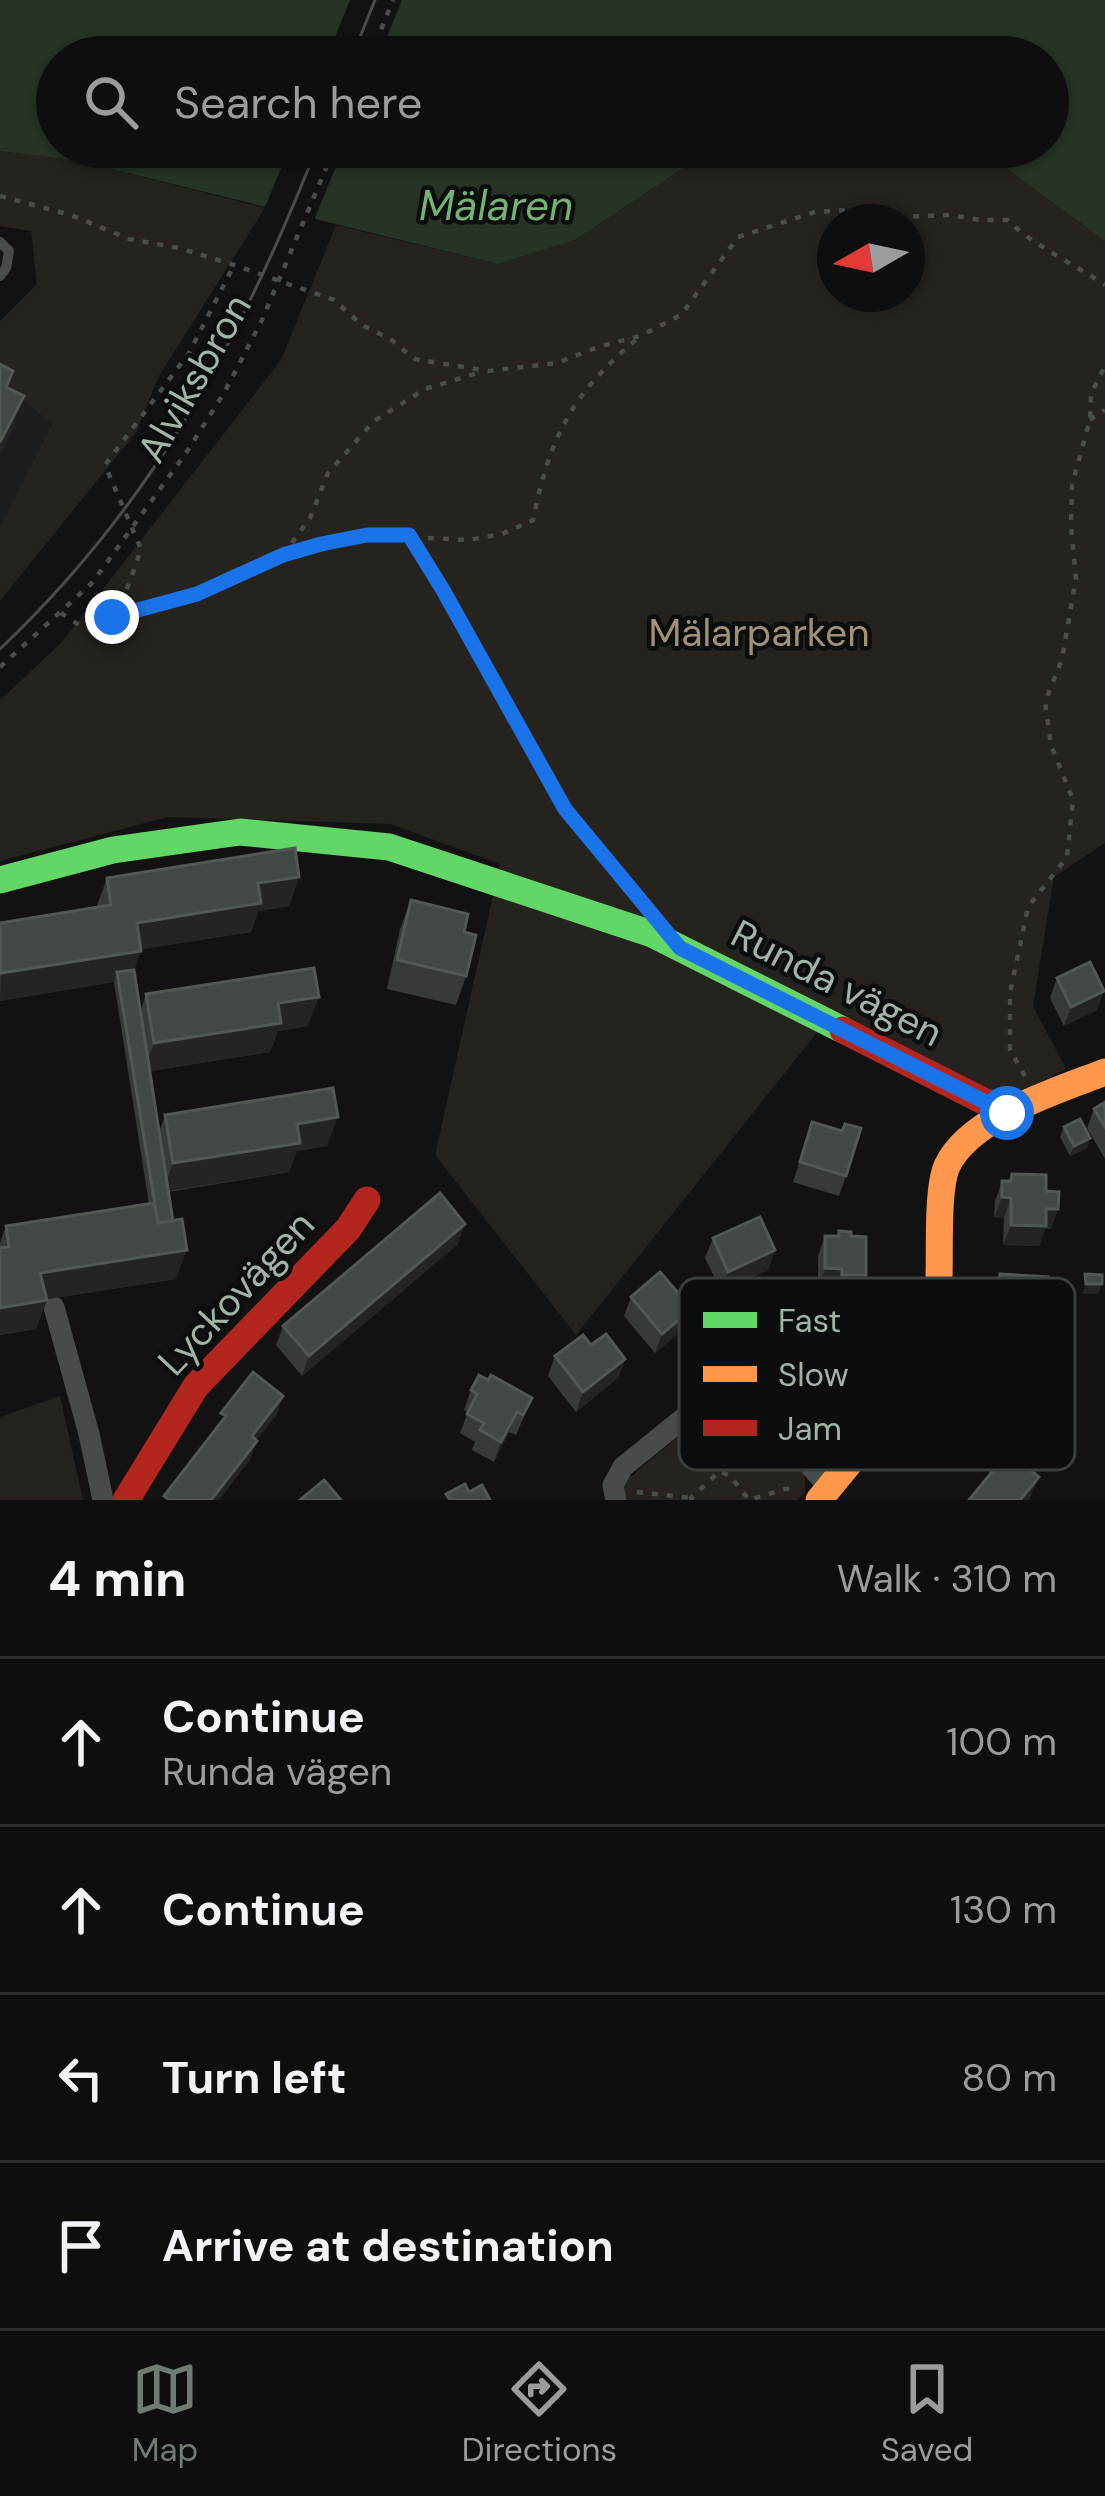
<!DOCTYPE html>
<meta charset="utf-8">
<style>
:root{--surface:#0e0e0e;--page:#171717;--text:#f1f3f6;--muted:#9b9c9e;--line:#2e2e2e;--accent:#6f7c72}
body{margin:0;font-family:"DM Sans",sans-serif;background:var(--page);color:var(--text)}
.compass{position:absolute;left:817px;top:204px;width:108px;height:108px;border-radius:50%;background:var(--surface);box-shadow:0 3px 9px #0004;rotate:261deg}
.stop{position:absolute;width:36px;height:36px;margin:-27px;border:9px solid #1a73e8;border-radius:50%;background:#fff}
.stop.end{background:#1a73e8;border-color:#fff;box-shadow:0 3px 12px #0008}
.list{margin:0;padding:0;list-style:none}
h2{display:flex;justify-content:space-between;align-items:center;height:156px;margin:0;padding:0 48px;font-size:51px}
h2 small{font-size:39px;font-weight:400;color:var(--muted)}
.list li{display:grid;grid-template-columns:78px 1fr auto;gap:36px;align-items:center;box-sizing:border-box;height:168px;padding:0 48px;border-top:3px solid var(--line)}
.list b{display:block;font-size:45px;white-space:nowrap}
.list p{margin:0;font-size:39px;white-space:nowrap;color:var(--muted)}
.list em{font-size:39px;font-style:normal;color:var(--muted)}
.icon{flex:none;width:66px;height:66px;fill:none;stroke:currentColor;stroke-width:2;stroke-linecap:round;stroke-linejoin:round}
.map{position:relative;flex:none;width:1105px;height:1500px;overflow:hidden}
.search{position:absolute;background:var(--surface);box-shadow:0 3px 9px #0004;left:36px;right:36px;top:36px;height:132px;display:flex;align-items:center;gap:30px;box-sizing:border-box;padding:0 42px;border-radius:66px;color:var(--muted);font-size:45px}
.sheet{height:828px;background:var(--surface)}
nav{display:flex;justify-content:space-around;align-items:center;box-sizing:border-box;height:168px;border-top:3px solid var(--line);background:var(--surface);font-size:33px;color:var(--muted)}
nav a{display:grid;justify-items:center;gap:6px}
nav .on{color:var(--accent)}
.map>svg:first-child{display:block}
.built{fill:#1c1e1d}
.green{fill:#26221d;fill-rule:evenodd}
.water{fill:#253425}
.pier{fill:#121212}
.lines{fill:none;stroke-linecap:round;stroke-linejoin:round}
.path{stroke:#484e4a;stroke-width:4.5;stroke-dasharray:6 9;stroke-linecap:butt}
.lane{stroke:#474c48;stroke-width:10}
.street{stroke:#474c48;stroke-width:21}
.fast{stroke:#63d668;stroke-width:27}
.slow{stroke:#ff974d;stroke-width:27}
.jam{stroke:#b3261e;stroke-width:27}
.tram{stroke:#484d49;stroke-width:3}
.wall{fill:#373b37}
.shaded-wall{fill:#232523}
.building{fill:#424843;stroke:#515953;stroke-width:3}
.route{stroke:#1a73e8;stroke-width:15}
.labels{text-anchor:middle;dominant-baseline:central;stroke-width:9;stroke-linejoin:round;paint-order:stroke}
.street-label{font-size:39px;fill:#a1b5a6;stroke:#0c0e0d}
.park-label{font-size:39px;fill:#a29077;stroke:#0c0e0d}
.water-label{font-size:42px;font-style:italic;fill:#75b375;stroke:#0c0e0d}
.key{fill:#0c0e0d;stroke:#39403b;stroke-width:3}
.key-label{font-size:33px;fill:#a1b5a6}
</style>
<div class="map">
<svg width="1105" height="1500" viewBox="0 0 1105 1500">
<rect width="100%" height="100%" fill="#121212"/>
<path class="built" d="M0,383L52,424L0,527Z"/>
<path class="green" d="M715,147H977L1105,241V843L1054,877L1033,1006L1066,1069L1006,1099L835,1010L576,1335L435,1155L500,864L390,824L168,817L0,861V700L61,643L281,360L336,225L498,264L575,240ZM835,222H907V294H835Z
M0,151L79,161L265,208L159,376L137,431L0,601V527L52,424L0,383V321L37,284L31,231L0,226Z
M60,1396L83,1500H0V1417Z
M738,1400L805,1474V1492L798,1500H624L625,1481L721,1401Z"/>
<path class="water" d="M0,0H1105V241L977,147H1048V57H57V147H715L575,240L498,264L79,161L0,151Z"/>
<path class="pier" d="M350,0H402L379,57H327Z
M290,147H344L312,225L262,214Z"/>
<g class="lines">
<path class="path" d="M370,57L393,0
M0,196L71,215L129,239L179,248L234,265L334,300L362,325L390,339L415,359L488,371L557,363L598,347L640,336L681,315L738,237L815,212L866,209L900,217L951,215L980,220H1007C1036,247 1072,263 1105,285
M1090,420L1105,410
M409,535L443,590L565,809L639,899
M283,555L310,518L328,473L374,421L425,389L481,372
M61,613C69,618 79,626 87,628C116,635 134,569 141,549L105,465L189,353L233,267
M112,617L198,594L283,555L321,544L366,535L468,540L502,534L533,520C549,439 572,393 636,340
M0,667L92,583L186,453L224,393L262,320L335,147
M1025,1076L1010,1050V993L1028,907L1067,857L1073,800L1051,745L1045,702L1062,659L1076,578L1071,527L1072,485L1090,420L1091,394L1105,366
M967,1300H980L994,1281
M942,1388L978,1391
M720,1471L717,1448L720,1417
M637,1492L691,1498
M693,1500L691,1498L720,1471L730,1476L749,1500L785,1489L796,1488"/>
<path class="lane" d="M0,242L9,251L6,268L0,276"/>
<path class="street" d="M54,1307L89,1434L103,1500
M616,1500L613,1485L623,1467L717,1391L731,1389L749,1394L830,1489"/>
<path class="fast" d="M0,880L113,850L240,832L389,847L652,934L843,1030"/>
<path class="slow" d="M819,1500L920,1377C935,1345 938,1312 939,1277C940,1250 937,1188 947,1166C970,1117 1059,1090 1105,1072"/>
<path class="jam" d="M843,1030L1007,1113
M126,1500L196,1386L348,1229L367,1200"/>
<path class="tram" d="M352,57L375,0
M0,649C152,505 241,340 317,147"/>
</g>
<path class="wall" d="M299,877L289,906L258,911L251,932L141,949L134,970L141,1010L146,994L308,1026L278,1031L270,1052L150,1071L159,1132L165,1115L327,1146L297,1151L289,1172L168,1192L176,1279L47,1299L36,1329L0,1335V1243L6,1226L149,1204L114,982L0,1001V923L96,908L107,878Z
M411,900L464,932L466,976L456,1005L387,989L400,929Z
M1057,978L1097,1010L1064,1026L1050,998Z
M1105,1102V1159L1087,1128L1094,1109Z
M812,1122L842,1131L846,1176L839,1196L793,1182Z
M1064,1127L1090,1138L1087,1148L1070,1156L1060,1137Z
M1012,1174L1046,1191L1058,1209L1051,1229H1045L1039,1246L1003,1245L1004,1218L994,1217L995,1201L1002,1181H1009Z
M839,1231L851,1236L866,1275L858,1295H835V1288H818V1256L825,1236H838Z
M713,1238L775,1250L768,1270L721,1291L705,1258Z
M458,1244L302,1376L276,1345L283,1326Z
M1000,1274L1047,1298L1032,1333L997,1331L998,1317H992L993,1294Z
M631,1297L692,1309L685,1328L655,1353L624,1316Z
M838,1334L836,1341L850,1386L816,1415L791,1386L795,1374L790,1368L793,1360L792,1358L799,1338Z
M591,1345L625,1359L618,1378L576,1412L548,1376L555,1356Z
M992,1353L1006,1363L1028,1404L1021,1424L990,1422L991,1402H984L985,1373Z
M471,1390L532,1398L516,1435L509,1432L494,1462L472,1450L475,1442L460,1433L468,1412L464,1410Z"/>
<path class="shaded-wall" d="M24,396L10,434L0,454V442Z
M299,877L289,906L258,911L251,932L126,952L137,923L258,883Z
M141,951L131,980L117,972L114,982L0,1001L1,973Z
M1104,991L1097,1010L1064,1026L1071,1007Z
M319,997L308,1026L278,1031L270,1052L143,1072L154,1043L278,1003Z
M338,1117L327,1146L297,1151L289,1172L162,1192L173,1163L297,1124Z
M1090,1138L1087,1148L1070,1156L1074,1146Z
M1002,1197L1011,1198L1004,1218L994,1217Z
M1046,1209H1058L1051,1229H1045L1039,1246L1003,1245L1011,1225Z
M465,1224L458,1244L302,1376L309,1356Z
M187,1250L176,1279L30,1302L40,1273Z
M775,1250L768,1270L721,1291L728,1272Z
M825,1268L842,1269L835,1288H818Z
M842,1275H866L858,1295H835Z
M1086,1284H1102L1098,1294H1082Z
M999,1297H1005L998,1317H992Z
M1041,1298H1047L1032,1333L997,1331L1004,1311Z
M47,1300L36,1329L0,1335V1308Z
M692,1309L685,1328L655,1353L662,1334Z
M625,1359L618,1378L576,1412L583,1392Z
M857,1366L850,1386L816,1415L823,1396Z
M991,1382H998L991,1402H984Z
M283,1396L276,1416L244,1456L252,1436Z
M997,1402L1028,1404L1021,1424L990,1422Z
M517,1412L509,1432L494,1462L501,1442Z
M257,1441L250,1460L219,1500H211Z
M1039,1477L1029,1500H1020Z"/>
<path class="building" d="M0,364L13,371L6,387L24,396L0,442Z
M295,848L299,877L258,883L261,903L137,923L141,951L1,973L0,923L111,905L107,878Z
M411,900L468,914L464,932L476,935L466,976L397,960Z
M1090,962L1104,991L1071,1007L1057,978Z
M314,968L319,997L278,1003L281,1023L154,1043L146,994Z
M134,970L173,1221L158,1223L117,972Z
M333,1088L338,1117L297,1124L300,1143L173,1163L165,1115Z
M1105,1102V1127L1094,1109Z
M1080,1119L1090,1138L1074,1146L1064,1127Z
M812,1122L842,1131L845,1124L861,1128L846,1176L800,1162Z
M1012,1174L1046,1175V1191L1059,1192L1058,1209H1046V1226L1011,1225V1198L1002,1197V1181H1011Z
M440,1193L465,1224L309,1356L283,1326Z
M154,1203L158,1223L182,1219L187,1250L40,1273L47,1300L0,1308V1248L9,1247L6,1226Z
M760,1217L775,1250L728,1272L713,1238Z
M839,1231L851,1232V1236L866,1237V1275H842V1269L825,1268V1236H839Z
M660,1272L692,1309L662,1334L631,1297Z
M1000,1274L1048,1277L1047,1298H1041L1040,1313L1004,1311L1005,1297H999Z
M1085,1274L1102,1275V1284H1086Z
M606,1334L625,1359L583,1392L555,1356L583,1335L591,1345Z
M253,1372L283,1396L252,1436L257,1441L211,1500H169L164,1496L226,1416L221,1413Z
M479,1375L488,1380L491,1375L532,1398L523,1415L517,1412L501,1442L480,1430L484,1423L467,1414L477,1394L471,1390Z
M1008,1452L1039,1477L1020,1500H969Z
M324,1480L341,1500H300Z
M465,1484L469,1492L482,1485L490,1500H450L446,1494Z"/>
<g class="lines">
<path class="route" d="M112,617L197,594L283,555L321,544L367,535H409L443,590L565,809L680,948L1007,1113"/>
</g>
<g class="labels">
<g class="street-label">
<text transform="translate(194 378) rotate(-60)">Alviksbron</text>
<text transform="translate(837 983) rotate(27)">Runda vägen</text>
<text transform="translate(236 1293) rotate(-47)">Lyckovägen</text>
</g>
<g class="park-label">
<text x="759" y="632">Mälarparken</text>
</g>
<g class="water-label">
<text x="496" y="205">Mälaren</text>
</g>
</g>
<rect x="679" y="1278" width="396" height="192" rx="18" class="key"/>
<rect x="703" y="1312" width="54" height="16" fill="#63d668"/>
<rect x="703" y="1366" width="54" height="16" fill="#ff974d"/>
<rect x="703" y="1420" width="54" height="16" fill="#b3261e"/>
<g class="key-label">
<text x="778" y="1332">Fast</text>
<text x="778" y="1386">Slow</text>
<text x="778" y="1440">Jam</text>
</g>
</svg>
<svg class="compass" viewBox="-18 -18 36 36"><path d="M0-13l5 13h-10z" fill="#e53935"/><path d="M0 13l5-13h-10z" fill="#9b9c9e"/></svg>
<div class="stop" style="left:1007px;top:1113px"></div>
<div class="stop end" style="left:112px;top:617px"></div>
<div class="search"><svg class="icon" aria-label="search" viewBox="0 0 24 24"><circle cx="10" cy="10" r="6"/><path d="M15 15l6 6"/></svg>Search here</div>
</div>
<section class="sheet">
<h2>4 min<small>Walk · 310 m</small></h2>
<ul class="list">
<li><svg class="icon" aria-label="ahead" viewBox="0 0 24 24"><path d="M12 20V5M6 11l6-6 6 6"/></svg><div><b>Continue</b><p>Runda vägen</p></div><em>100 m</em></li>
<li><svg class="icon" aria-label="ahead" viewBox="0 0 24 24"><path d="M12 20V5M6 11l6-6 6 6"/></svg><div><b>Continue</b></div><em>130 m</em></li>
<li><svg class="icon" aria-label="left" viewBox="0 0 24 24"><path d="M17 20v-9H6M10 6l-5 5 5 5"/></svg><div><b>Turn left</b></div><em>80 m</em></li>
<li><svg class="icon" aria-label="arrive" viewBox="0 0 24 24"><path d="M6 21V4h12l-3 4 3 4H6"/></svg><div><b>Arrive at destination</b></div></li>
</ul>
</section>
<nav>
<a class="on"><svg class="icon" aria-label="map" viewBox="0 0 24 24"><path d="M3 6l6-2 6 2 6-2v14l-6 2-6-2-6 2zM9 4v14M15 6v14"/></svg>Map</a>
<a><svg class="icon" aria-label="directions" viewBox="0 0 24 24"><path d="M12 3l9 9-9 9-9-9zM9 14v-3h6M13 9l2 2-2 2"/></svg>Directions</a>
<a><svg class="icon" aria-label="saved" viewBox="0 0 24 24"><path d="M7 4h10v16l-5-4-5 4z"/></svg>Saved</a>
</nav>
